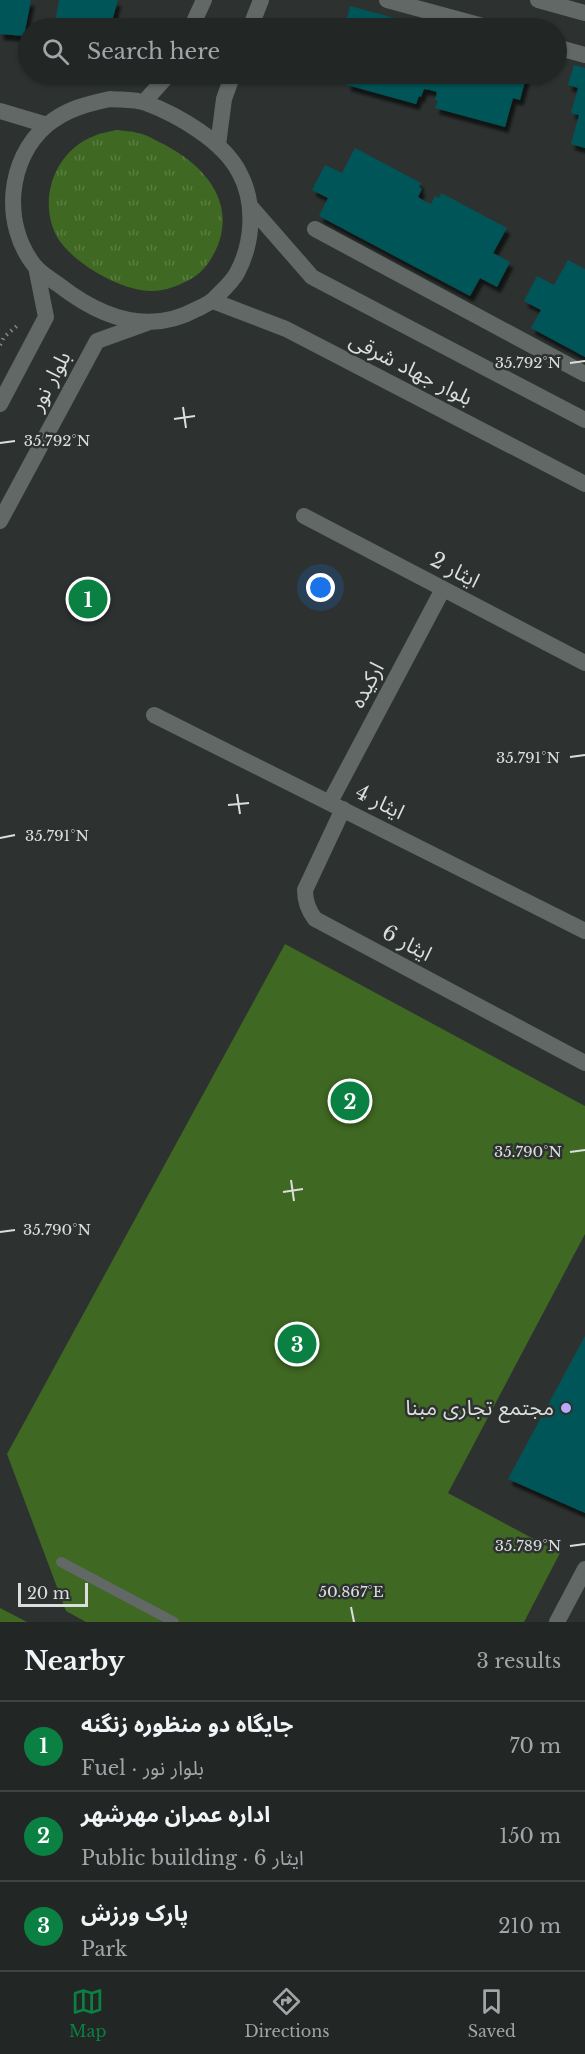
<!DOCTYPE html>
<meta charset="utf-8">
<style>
:root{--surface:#222625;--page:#2e3232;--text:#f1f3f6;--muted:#a2a5a7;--line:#3f4342;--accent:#0b8043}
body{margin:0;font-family:"Libre Baskerville","Noto Sans Arabic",serif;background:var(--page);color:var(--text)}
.scale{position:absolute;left:18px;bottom:15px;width:70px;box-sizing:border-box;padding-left:6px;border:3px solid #dbdedd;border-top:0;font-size:16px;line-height:21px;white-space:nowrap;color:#dbdedd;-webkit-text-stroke:4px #2d3231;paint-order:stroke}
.you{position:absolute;left:321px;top:588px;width:21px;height:21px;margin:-15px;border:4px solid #fff;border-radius:50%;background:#1a73e8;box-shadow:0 0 0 9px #1a73e833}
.badge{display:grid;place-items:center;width:39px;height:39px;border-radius:50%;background:var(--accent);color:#fff;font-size:20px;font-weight:700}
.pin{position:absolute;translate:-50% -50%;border:3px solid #fff;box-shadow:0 2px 6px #0006}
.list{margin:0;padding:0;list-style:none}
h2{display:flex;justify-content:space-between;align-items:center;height:78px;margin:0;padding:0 24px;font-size:26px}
h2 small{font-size:20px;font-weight:400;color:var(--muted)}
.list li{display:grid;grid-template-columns:39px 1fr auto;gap:18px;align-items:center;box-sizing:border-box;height:90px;padding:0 24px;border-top:2px solid var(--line)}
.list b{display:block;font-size:22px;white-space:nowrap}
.list p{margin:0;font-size:20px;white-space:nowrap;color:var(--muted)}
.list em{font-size:20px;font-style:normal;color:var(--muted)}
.icon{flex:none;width:33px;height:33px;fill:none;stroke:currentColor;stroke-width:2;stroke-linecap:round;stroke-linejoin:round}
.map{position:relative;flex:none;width:585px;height:1622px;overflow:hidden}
.search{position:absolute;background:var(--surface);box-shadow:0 2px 4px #0004;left:18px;right:18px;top:18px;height:66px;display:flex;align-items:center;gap:15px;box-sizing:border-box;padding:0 21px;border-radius:33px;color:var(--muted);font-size:22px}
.sheet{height:348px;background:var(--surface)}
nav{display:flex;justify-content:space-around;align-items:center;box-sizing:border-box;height:84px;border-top:2px solid var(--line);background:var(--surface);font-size:16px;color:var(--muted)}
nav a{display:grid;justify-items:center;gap:3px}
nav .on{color:var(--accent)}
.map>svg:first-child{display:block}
.grass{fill:url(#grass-tufts)}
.green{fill:#3f6822}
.building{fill:#045559;filter:url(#shadow)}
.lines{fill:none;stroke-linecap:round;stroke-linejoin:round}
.path{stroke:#838786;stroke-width:4;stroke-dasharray:1.5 4.5;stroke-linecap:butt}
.service{stroke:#626866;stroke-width:10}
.minor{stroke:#626866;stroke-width:16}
.tertiary{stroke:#626866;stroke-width:16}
.ticks{fill:none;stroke:#dbdedd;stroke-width:2}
.poi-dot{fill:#b4acf9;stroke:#2d3231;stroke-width:2}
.labels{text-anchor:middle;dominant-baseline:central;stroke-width:5;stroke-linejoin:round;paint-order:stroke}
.street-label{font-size:21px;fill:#dbdedd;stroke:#2d3231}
.poi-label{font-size:21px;fill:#dbdedd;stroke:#2d3231;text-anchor:end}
.ticks-label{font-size:15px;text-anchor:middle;fill:#dbdedd;stroke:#2d3231;stroke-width:5;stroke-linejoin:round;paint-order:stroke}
</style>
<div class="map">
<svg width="585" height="1622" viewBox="0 0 585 1622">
<defs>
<pattern id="grass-tufts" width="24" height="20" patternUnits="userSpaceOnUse" patternTransform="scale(1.5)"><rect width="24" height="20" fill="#3f6822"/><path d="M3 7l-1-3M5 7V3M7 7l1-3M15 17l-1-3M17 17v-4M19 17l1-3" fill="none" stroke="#5a7d42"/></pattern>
<filter id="shadow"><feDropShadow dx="3.5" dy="6" stdDeviation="1.5" flood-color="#0009"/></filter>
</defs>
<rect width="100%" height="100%" fill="#2d3231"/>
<path class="grass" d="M116,130C123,131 131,131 138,133C145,134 153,139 159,142C199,161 236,197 218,245C213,257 205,270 194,277C181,285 166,291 151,291C121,291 70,262 56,235C38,198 55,151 94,136C100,133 109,132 116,130Z"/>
<path class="green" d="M285,944L585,1106V1234L448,1493L560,1553L524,1622H86L66,1611L7,1454Z
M0,1608L27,1622H0Z"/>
<path class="building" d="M0,0H31L24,36L0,34Z
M59,0H118L110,28H54Z
M350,6L431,28H356L345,26Z
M574,65L585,68V148L571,144L579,115L571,113L578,88L568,85Z
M350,74H538L537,77L527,74L520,100L513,98L505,127L435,108L438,101L435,100L437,92L430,90L424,89L421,97L419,96L416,104L347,85Z
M355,148L421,183L419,187L422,189L418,197L424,201L431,204L435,196L439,198L441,193L507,228L493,253L510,262L497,287L480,278L470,296L319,216L328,198L312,190L325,165L342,173Z
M568,260L585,269V357L531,328L541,310L524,301L537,276L554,285Z
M585,1336V1513L508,1479Z"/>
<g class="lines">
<path class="path" d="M0,345L4,337L18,325"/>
<path class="service" d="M61,1562L174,1622"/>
<path class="minor" d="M387,0L490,28
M538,0L585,13
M556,47L585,55
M315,229L585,374
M304,516L585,663
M154,715L585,931
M330,802L443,589
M343,809L305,890C305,902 308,910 315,919L585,1063"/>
<path class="tertiary" d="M191,28L204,0
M250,28L261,0
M110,99C121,100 135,99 146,103C178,115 223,141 239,172C256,203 253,243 237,273C232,282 223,290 216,297C211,303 203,306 197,309C148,336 100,317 59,285C51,279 40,273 34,265C2,224 7,159 47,125C66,109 87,104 110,99Z
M144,102L169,74
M0,111L47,125
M218,145L224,99L233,74
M250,206L312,277L585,420
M213,301L286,329L585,484
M0,404L46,317L36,267
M0,521L97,341L147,323
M557,1622L585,1569"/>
</g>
<path class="ticks" d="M570,363L585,361M183,407L186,428M174,419L195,416M0,443L15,441M570,757L585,755M237,794L240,814M228,805L249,803M0,838L15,835M570,1152L585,1150M291,1180L294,1201M283,1192L303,1189M0,1232L15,1230M570,1546L585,1544M351,1607L354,1622"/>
<circle class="poi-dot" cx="566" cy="1408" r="6"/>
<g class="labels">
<g class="street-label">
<text transform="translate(411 369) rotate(27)">بلوار جهاد شرقی</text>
<text transform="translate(50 381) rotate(-62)">بلوار نور</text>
<text transform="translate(455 570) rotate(28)">ایثار 2</text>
<text transform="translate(367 685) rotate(-62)">ارکیده</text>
<text transform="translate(380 802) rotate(27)">ایثار 4</text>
<text transform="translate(407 943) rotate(28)">ایثار 6</text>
</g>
<g class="poi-label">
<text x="554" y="1408">مجتمع تجاری مبنا</text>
</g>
</g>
<g class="ticks-label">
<text x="528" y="368">35.792°N</text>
<text x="57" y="446">35.792°N</text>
<text x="528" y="763">35.791°N</text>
<text x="57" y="841">35.791°N</text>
<text x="528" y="1157">35.790°N</text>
<text x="57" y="1235">35.790°N</text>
<text x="528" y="1551">35.789°N</text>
<text x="351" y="1597">50.867°E</text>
</g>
</svg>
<div class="scale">20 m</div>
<div class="you"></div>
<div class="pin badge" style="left:88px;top:599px">1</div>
<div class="pin badge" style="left:350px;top:1101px">2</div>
<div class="pin badge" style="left:297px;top:1344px">3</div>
<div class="search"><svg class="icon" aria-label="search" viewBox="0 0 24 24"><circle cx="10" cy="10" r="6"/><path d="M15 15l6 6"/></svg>Search here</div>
</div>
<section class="sheet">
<h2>Nearby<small>3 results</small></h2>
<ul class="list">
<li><span class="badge">1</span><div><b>جایگاه دو منظوره زنگنه</b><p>Fuel · بلوار نور</p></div><em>70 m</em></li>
<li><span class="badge">2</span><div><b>اداره عمران مهرشهر</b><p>Public building · ایثار 6</p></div><em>150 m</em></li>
<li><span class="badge">3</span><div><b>پارک ورزش</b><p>Park</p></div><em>210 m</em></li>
</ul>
</section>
<nav>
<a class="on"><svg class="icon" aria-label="map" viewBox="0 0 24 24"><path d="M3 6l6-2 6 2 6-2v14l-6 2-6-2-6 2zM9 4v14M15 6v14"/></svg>Map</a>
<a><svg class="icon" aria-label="directions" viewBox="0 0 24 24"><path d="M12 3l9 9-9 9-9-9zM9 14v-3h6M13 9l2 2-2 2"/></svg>Directions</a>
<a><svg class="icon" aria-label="saved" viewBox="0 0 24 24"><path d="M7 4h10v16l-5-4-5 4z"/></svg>Saved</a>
</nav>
